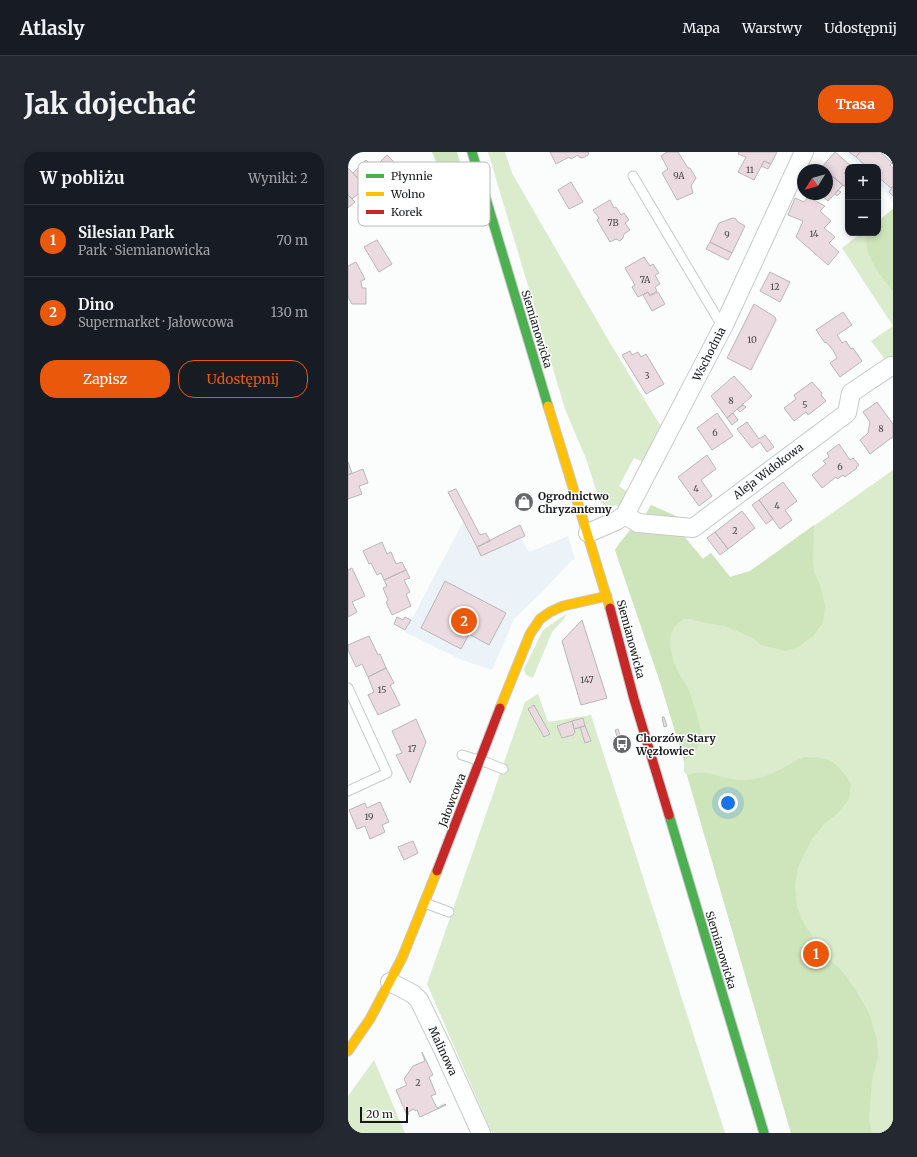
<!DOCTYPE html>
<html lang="pl">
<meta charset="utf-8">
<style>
:root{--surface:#171b24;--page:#242831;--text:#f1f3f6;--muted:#9ea1a6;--line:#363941;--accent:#ea580c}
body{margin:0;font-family:Merriweather,serif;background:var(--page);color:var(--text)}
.controls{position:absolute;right:12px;top:12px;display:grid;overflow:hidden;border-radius:8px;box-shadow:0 2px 6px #0003}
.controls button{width:36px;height:36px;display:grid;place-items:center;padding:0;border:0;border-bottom:1px solid var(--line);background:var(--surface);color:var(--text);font:20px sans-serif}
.compass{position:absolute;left:449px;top:12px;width:36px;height:36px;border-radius:50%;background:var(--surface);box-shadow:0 2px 6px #0003;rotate:233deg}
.scale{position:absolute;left:12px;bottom:10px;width:48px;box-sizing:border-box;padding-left:4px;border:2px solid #16191c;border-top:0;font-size:11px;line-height:14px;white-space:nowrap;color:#16191c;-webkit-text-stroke:3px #fff;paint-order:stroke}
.you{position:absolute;left:380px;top:651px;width:14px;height:14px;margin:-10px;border:3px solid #fff;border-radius:50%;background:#1a73e8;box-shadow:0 0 0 6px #1a73e833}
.badge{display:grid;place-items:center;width:26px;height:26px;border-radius:50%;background:var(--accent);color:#fff;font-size:13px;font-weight:700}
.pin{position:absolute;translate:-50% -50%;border:2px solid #fff;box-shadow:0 1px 4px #0006}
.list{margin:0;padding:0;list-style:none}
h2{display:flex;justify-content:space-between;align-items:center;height:52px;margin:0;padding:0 16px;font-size:17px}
h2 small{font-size:13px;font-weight:400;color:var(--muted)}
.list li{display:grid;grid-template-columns:26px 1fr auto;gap:12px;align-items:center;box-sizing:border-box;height:72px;padding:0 16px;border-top:1px solid var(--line)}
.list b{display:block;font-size:15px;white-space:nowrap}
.list p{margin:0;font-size:13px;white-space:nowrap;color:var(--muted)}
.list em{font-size:13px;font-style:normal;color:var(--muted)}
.actions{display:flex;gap:8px;padding:12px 16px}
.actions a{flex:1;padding:9px 0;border:1px solid var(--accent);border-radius:16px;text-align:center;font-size:14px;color:var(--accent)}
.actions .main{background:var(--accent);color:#fff}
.map{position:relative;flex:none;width:545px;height:981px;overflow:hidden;border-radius:16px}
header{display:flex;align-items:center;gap:24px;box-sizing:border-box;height:56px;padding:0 20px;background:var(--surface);border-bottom:1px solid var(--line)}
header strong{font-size:19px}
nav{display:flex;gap:22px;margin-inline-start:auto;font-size:14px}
.intro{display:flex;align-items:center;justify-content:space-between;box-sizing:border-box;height:96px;padding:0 24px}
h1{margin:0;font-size:28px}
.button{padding:10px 18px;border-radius:16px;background:var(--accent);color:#fff;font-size:14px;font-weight:700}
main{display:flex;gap:24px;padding:0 24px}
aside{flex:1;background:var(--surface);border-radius:16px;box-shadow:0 2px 6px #0003}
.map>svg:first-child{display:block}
.built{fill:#ebf2f8}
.green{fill:#daeccc}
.forest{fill:#cee5bb}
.building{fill:#ebdbe1;stroke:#b8b7b8}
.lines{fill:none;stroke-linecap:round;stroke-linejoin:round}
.lane-casing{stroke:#c7c9ca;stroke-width:11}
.street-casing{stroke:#c7c9ca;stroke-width:20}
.fast-casing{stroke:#c7c9ca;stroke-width:11}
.slow-casing{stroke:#c7c9ca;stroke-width:11}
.jam-casing{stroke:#c7c9ca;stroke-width:11}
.lane{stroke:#feffff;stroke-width:9}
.street{stroke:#feffff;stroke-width:18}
.fast{stroke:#4caf50;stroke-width:9}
.slow{stroke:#ffc107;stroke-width:9}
.jam{stroke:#c62828;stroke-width:9}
.labels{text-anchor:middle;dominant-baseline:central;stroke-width:3;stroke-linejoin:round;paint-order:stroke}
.number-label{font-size:9px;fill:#4b4a4d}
.street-label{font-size:11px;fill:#16191c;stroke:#fff}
.poi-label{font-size:11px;font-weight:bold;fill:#16191c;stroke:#fff;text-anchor:start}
.key{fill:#fff;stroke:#b9babb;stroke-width:1}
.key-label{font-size:11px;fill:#16191c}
</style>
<header>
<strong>Atlasly</strong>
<nav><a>Mapa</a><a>Warstwy</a><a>Udostępnij</a></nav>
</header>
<div class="intro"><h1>Jak dojechać</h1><a class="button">Trasa</a></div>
<main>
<aside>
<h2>W pobliżu<small>Wyniki: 2</small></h2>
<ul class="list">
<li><span class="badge">1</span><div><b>Silesian Park</b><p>Park · Siemianowicka</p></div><em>70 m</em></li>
<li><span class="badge">2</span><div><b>Dino</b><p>Supermarket · Jałowcowa</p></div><em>130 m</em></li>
</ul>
<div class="actions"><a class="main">Zapisz</a><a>Udostępnij</a></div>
</aside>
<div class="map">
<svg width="545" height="981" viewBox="0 0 545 981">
<rect width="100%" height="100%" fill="#fbfcfc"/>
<path class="built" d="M496,0H545V50L536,38L530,32V15H512Z
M115,370L133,404L173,386L181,400L220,384L227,407L223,409L193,441L166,467L144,518L114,508L57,480Z"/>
<path class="green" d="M140,0H157L164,21L262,191L315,278L298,311L286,306L271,334L281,341L273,356L267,353L261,356L254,352L251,348L239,309L217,257Z
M545,57V174L494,96L513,81H530V69Z
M545,174V218L523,189Z
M545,318V981H443L339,623L336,620V608L312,530L267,398L271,392L283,377L334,382L355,407L363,401L382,425L402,419Z
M218,462L216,467L204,480L185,526L178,523L176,517L195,478Z
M190,542L200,570L243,563L377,981H144L79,832L177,550Z
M26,908L57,981H0V944Z"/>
<path class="forest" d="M84,0H109L113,13L94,24Z
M545,57V139C532,124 514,101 519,81H530V69Z
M303,353L335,367L296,365Z
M466,373L465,409L466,419L473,436L477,453L475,471L465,484L450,495L438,499L413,493L405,486L377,474L357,471L344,467H336L327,474L323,482L322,493L326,511L332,523L340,536L349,562L354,584L352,591L348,598L343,604L336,609L312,530L267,398L271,392L283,377L334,382L355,407L363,401L382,425L402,419Z
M455,605C482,605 489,609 503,632L501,647L489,662L476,672L464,687L450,715L447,734L449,755L456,772L479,805L494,819L508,838L521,861L529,888L530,905L524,928L521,967L524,981H443L339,623C362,615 374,629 397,628C418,628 437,614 455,605Z"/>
<path class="building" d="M202,0H241L240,3L234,6L231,5L230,3L223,7L221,5L208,12Z
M319,0H330L340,16H342L348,26L343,34L345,41L329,48L314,21L320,17L313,4Z
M391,0H429L423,12L416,9L406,28L390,20L398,5L390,2Z
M487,0L503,14V15H500V19L499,18L496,21L500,24V37L479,20V18H476L474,15Z
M501,0H512L508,5Z
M512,0H532L544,11L542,13L545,16V34L543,36L530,25V15H519L508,5Z
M39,3L58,22L44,35L26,16Z
M18,8L41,32L33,39L29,35L23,40L5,21Z
M416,9L423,12L420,17L413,14Z
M0,16L22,39L14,46L10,42L4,47L0,43Z
M479,20L495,33L480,49L472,42H479Z
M223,30L235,50L221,57L210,38Z
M545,34V44L541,40Z
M490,38L493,40L489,44L487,42Z
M0,43L7,50L0,56Z
M460,45L477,54L472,59L483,69L476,76L487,85L481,91L491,100L480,113L448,85L455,69L440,63L447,46L456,50Z
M262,48L266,56L268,55L273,63L276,61L281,68L277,71L282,78L276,82L275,86L272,89L268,87L262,90L249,68L251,66L245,58Z
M385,66L388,67L390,70L397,74L384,101L362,90L371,71Z
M29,88L44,112L31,120L16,95Z
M362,90L384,101L380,108L358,97Z
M296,105L302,114L305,112L311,121L307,123L312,132L307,135L309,139L302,143L300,140L290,145L284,135L287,133L277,116Z
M8,110L17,127L13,129L14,136H18V152H4L0,145V114Z
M422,120L442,130L432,150L412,139Z
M300,140L302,144L310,140L317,152L304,159L295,143Z
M406,152L427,165L428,168L403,218L379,206Z
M495,160L504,173L489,183L494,191L498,189L503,197L505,196L514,209L492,225L482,211L489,206L485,198L478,190L477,191L468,178Z
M282,199L284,203L290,200L293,205L298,202L316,232L298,242L274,203Z
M386,224L404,244L379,266L363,244Z
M464,230L474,241L473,243L478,249L460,263L458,260L446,269L436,256L448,247L446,243Z
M529,250L545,272V286H543L522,302L512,288L520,281L522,270L515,260Z
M395,253L398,255L392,260L389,257Z
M369,261L385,284L364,298L349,276Z
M385,261L390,268L384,273L379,266Z
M399,270L411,287L417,283L426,295L419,300L412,290L404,296L389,277Z
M491,292L502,308L505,306L511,313L508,315L509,316L497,325L495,323L489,327L488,325L474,336L464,323L478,312L475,309L481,305L479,301Z
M359,303L368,317L353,328L364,344L351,354L330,325Z
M0,310L4,321L0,323Z
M15,317L20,331L11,334L14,342L0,347V323Z
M435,330L449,349L437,358L444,368L432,377L411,348Z
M108,337L132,383L138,381L142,389L129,395L100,340Z
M411,348L425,367L418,372L404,353Z
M394,359L407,376L380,397L367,380Z
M172,373L177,384L133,404L129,395Z
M367,380L380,397L372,403L359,386Z
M34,390L39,402L43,400L48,412L54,410L58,418L36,428L33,421L29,423L23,411L21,412L15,399Z
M4,416L17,444L4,450L9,460L0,465V418Z
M58,418L62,426L56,428L62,440L58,442L63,454L44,463L38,450L40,448L35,436L39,434L36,428Z
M97,429L158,461L141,493L121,482L113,497L73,476Z
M49,465L55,468L57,465L63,468L57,478L46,472Z
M234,468L259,546L233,553L214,489Z
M21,484L30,503L32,502L38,516L20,525L14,512L8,515L0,498V493Z
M38,516L46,531L42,533L52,553L30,563L20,543L26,540L20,525Z
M186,553L202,582L196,585L180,557Z
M314,565H316L319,574L316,575Z
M235,566L237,574L226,577L224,569Z
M68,567L78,590L62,631L48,603L54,601L44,579Z
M224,569L227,580L225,583L214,586L209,574Z
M237,574L243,589L237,591L232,575Z
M270,577L273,586L270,587L267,578Z
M32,650L41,670L34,673L37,680L22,687L17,674L9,677L1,658L17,651L19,656Z
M65,689L70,701L56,708L50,695Z
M74,900L85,923L81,925L88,942L83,944L89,956L97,952L98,953L72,965L69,958L67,959L66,957L60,960L61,962L59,963L48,938L59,933L56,927L65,914L77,909L74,901Z"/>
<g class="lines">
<defs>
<path id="lane" d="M285,24L370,167L376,173
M0,536L39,621L0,639
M114,603L140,611L155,617
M77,751L101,760"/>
<path id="street" d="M277,363L290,371L345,376L499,261L503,241L543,214
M240,381L268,369L277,363L376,173L456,0
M42,830L65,842L71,848L94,895L133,981"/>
<path id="fast" d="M124,0L200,254
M321,663L416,981"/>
<path id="slow" d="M200,254L262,456
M152,556L182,482L192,467L202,460L215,454L259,444
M0,899L22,867L54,806L89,719"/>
<path id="jam" d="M262,456L286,547L321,663
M89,719L152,556"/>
</defs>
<use href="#lane" class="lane-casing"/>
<use href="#street" class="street-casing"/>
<use href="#fast" class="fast-casing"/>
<use href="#slow" class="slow-casing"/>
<use href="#jam" class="jam-casing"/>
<use href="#lane" class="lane"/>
<use href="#street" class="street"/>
<use href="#fast" class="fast"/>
<use href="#slow" class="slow"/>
<use href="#jam" class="jam"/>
</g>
<defs>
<symbol id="shop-disc" viewBox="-11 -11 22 22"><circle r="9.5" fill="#66686a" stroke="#fff"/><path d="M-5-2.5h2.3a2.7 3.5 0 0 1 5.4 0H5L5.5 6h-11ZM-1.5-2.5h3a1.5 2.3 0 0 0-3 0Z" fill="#fff"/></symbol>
<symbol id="bus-disc" viewBox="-11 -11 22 22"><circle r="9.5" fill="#66686a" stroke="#fff"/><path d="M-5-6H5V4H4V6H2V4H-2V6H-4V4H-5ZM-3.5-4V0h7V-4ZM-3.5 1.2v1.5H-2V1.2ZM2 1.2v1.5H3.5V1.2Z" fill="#fff"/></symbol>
</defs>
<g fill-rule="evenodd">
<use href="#shop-disc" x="165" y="339" width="22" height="22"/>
<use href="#bus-disc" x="263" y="581" width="22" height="22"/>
</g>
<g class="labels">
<g class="number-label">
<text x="402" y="17">11</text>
<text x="331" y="23">9A</text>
<text x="265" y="70">7B</text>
<text x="466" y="81">14</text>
<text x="379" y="82">9</text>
<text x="297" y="127">7A</text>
<text x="427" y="134">12</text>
<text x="404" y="187">10</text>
<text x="299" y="223">3</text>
<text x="383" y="248">8</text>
<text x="457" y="252">5</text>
<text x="533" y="276">8</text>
<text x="367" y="280">6</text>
<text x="492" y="314">6</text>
<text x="348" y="336">4</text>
<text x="429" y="353">4</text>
<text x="387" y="378">2</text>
<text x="239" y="527">147</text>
<text x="34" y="537">15</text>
<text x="64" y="596">17</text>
<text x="21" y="664">19</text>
<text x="70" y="930">2</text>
</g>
<g class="street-label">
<text transform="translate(189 177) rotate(73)">Siemianowicka</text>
<text transform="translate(361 202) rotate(-63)">Wschodnia</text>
<text transform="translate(420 319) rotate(-37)">Aleja Widokowa</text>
<text transform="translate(283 487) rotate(75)">Siemianowicka</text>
<text transform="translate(104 648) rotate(-69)">Jałowcowa</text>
<text transform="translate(373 798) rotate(73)">Siemianowicka</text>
<text transform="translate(95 899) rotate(65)">Malinowa</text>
</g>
<g class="poi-label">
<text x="190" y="344">Ogrodnictwo<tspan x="190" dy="13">Chryzantemy</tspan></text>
<text x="288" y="586">Chorzów Stary<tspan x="288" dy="13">Węzłowiec</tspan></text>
</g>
</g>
<rect x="10" y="10" width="132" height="64" rx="6" class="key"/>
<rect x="18" y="22" width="18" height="4" fill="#4caf50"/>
<rect x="18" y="40" width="18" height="4" fill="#ffc107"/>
<rect x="18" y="58" width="18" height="4" fill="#c62828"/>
<g class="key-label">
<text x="43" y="28">Płynnie</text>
<text x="43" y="46">Wolno</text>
<text x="43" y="64">Korek</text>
</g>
</svg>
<div class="controls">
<button>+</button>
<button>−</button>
</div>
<svg class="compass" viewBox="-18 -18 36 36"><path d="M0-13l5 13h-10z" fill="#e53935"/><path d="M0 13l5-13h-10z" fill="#9ea1a6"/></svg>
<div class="scale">20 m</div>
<div class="you"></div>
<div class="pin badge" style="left:468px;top:802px">1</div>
<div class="pin badge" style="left:116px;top:469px">2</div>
</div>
</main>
